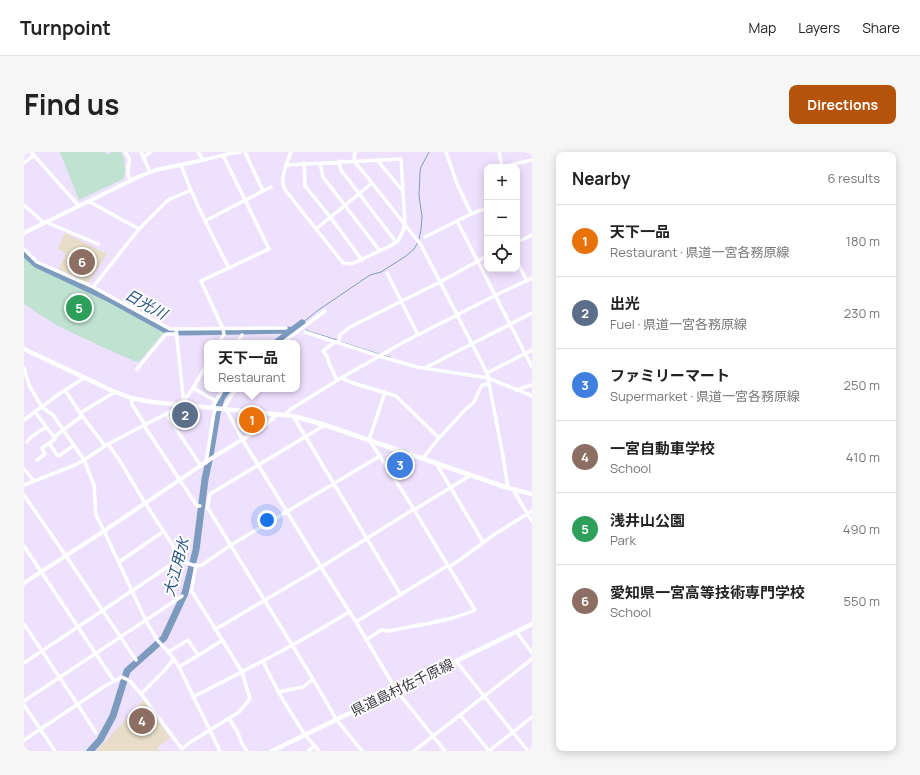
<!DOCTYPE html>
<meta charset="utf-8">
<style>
:root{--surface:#fff;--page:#f6f6f6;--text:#222;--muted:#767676;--line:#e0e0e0;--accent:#b45309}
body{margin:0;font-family:Manrope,"Noto Sans JP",sans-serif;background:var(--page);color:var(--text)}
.controls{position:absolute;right:12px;top:12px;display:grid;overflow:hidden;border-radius:8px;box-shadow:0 2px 10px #0003}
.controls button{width:36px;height:36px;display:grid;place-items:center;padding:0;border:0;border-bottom:1px solid var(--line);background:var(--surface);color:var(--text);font:20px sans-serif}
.you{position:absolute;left:243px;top:368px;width:14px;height:14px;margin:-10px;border:3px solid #fff;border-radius:50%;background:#1a73e8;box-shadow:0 0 0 6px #1a73e833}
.badge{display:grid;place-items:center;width:26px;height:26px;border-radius:50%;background:var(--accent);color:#fff;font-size:13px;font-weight:700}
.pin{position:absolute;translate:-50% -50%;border:2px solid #fff;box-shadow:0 1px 4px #0006}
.popup{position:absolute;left:180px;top:188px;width:96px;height:52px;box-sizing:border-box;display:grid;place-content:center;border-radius:8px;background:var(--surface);filter:drop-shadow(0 1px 3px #0005);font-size:13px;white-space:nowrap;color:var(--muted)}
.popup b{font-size:15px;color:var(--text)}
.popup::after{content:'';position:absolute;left:50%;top:100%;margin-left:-8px;border:8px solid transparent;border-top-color:var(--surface)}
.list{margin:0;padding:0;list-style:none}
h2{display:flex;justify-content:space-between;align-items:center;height:52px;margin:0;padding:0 16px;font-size:17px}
h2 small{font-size:13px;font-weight:400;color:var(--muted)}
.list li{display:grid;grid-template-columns:26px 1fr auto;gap:12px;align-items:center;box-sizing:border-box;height:72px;padding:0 16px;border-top:1px solid var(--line)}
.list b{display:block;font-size:15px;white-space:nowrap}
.list p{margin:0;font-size:13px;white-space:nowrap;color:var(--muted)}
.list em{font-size:13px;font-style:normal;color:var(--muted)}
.icon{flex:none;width:22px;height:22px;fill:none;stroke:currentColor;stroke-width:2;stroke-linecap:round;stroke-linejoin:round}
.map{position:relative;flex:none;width:508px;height:599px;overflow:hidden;border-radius:8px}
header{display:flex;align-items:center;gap:24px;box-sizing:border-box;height:56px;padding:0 20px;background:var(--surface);border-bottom:1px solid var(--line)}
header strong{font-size:19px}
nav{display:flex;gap:22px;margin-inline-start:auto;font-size:14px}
.intro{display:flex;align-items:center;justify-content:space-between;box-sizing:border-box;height:96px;padding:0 24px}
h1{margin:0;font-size:28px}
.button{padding:10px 18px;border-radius:8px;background:var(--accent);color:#fff;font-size:14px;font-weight:700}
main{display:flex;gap:24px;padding:0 24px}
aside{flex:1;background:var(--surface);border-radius:8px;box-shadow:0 2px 10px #0003}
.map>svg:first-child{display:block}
.education{fill:#e7ddc8}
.green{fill:#bfe2d1}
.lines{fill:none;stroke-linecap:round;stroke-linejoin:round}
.stream{stroke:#7c9bbf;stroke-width:1}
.river{stroke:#7c9bbf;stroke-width:7}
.minor{stroke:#fff;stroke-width:3.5}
.tertiary{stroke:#fff;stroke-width:4}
.secondary{stroke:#fff;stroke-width:4.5}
.labels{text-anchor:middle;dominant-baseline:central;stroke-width:4;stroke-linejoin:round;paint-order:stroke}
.street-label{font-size:14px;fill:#3e3944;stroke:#fff}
.water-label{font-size:15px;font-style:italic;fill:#245282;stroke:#fff}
</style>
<header>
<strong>Turnpoint</strong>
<nav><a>Map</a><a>Layers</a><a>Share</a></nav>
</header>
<div class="intro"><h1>Find us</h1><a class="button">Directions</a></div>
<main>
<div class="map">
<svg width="508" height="599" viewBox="0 0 508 599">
<rect width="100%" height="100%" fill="#eee1fe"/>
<path class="education" d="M41,81L83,102L64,131L34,117L42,102L34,97Z
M120,548L146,586L134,595L136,599H72Z"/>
<path class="green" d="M36,0H81L83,3L87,0H97L100,6L101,19L99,27L55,48Z
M0,104L12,113L60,135L98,153L141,179L115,210L110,209L85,198L36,175L10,159L0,151Z"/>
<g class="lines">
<path class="stream" d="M395,87L397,78L398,64L395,44L396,20L397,15L405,0
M280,172L278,171L293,159L346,123L357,120L382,104L390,97L394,90
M282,177L284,179L313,188
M317,190L355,202
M361,204L366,205"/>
<path class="river" d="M0,101L12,112L82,145L144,179L159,180L268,178
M252,191L278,171
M66,599L76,588L89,564L103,519L140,486L161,441L172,398L181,327L186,304L193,262L196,250L198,245L204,237"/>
<path class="minor" d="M7,0L55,54
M101,0C110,10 102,12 104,22C104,24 106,27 107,29
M117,0L126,20
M174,0L179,8
M331,0L330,9L348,31L397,93L463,221L479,304L484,336
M422,0L433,32L447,61
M475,0L478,15
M119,5L127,0
M353,8L378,38
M175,9L204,2L216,0
M315,9L317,18L372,90
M0,11L10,3
M280,11L281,34L307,66L338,108
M296,11L299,25L356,99
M157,13C170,49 187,82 205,116
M263,13L377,7L381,71L379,79L374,89L366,94L328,112L319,111L262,39C261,38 259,33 259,32C257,24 264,8 267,0
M478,15L508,8
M239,39L247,35
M64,49L115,77
M0,53L20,71
M181,69L239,39L221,0
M433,69L508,215
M22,70L74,92
M292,77L348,31
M401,85L449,61L463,56
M493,90L508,83
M0,97L13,110L69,135L146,177L262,176
M493,110L503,129
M363,121L394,183
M69,135L115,77L144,48L167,38
M152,178L160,253L162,246L169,236L183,212
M281,180L355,204L393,215L464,226L508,244
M311,190L299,199L304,206V209L313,228
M195,191L200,182L199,177L177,129L245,97L199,3
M213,191L218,183
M258,191L301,159
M314,191L316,183L326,175L416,130L463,104
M0,216L5,233L18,255L29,263L60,308L70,333L72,363L80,379L122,469L134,489L138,493L150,507L155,515L196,599
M401,216L508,161
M113,217L142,182H153
M463,221L508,198
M317,226L329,231L372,244L415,286
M169,236L192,249
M41,238L56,261L81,294
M492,238L508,233
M107,246L108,252L121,273V275L173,354H176
M188,256L199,237
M199,257L212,237
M202,257L218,287L297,415L332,470L372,538L421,599
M11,260L30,285L58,264
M56,261L91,240
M142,262L177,314
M260,263L267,257L317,226L378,191L472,143L508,126
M269,264L377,443
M0,268L35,242L60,226
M301,273L186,342L183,357L185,358L289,527L312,567L338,599
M3,290L7,285L22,275
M25,291L33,303L35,304L50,293
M84,292L96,309L121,351L157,406C163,412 169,415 178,413L207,393L356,304
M399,306L415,286L440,259L450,250L458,233L465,232
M13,308L21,302L18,296L31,287V285
M182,311L190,261L192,256
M412,311L459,390
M0,317L10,329
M0,333L51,313L60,308L84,292L159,253
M490,337L491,341L508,369
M0,343L42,404L112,508
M390,358L447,323
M0,394L90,529
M95,410L140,379
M425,415L437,407L471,382L508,359
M332,470L423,414
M0,472L54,553L72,581
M192,477L297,415L390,357
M492,479L508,501
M342,488L357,478L364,479C393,473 424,470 451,458L381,343L346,289V285L361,240
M144,500L164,488L174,503
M239,509L247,526L259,548L281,583L295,599
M432,509L504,599
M0,511L157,406
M155,515L199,488
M254,540L279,535L289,527
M117,542L139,520L150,507
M169,545C222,518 275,491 325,460
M0,549L158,444
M0,553L31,599
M436,563L465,599
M205,566L214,581L218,592L223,599
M0,588L81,534L98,525L106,529L117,542L158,597L165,591L215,560L226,547L218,520L169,441L167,440L172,413
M284,599L291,594
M390,599L508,507
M465,599L508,565"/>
<path class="tertiary" d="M0,81L114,25L132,18L175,9
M0,431L80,379L188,306L242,273L253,262"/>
<path class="secondary" d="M0,197L89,239L107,246L128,250L269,264L301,273L484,336L508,342
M248,599L508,472"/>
</g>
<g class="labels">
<g class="street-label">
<text transform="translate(378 535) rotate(-26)">県道島村佐千原線</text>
</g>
<g class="water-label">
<text transform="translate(122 152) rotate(29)">日光川</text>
<text transform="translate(152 415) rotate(-75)">大江用水</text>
</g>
</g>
</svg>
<div class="controls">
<button>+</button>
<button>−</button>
<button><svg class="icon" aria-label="locate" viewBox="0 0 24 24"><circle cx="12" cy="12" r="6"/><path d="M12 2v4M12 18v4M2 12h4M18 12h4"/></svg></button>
</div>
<div class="you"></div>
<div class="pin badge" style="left:228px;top:268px;background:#e8710a">1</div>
<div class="popup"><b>天下一品</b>Restaurant</div>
<div class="pin badge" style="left:161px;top:263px;background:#5c6f8a">2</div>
<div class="pin badge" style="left:376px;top:313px;background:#3f7fe0">3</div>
<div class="pin badge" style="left:118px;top:569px;background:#8d6e63">4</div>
<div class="pin badge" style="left:55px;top:156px;background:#2e9e5b">5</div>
<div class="pin badge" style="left:58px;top:110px;background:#8d6e63">6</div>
</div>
<aside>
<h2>Nearby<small>6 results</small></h2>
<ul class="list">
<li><span class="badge" style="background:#e8710a">1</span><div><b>天下一品</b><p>Restaurant · 県道一宮各務原線</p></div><em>180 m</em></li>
<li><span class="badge" style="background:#5c6f8a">2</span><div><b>出光</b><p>Fuel · 県道一宮各務原線</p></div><em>230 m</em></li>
<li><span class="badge" style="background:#3f7fe0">3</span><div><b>ファミリーマート</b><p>Supermarket · 県道一宮各務原線</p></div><em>250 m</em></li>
<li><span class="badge" style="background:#8d6e63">4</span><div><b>一宮自動車学校</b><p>School</p></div><em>410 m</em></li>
<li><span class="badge" style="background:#2e9e5b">5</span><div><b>浅井山公園</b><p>Park</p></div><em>490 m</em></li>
<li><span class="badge" style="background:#8d6e63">6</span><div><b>愛知県一宮高等技術専門学校</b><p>School</p></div><em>550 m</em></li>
</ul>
</aside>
</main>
